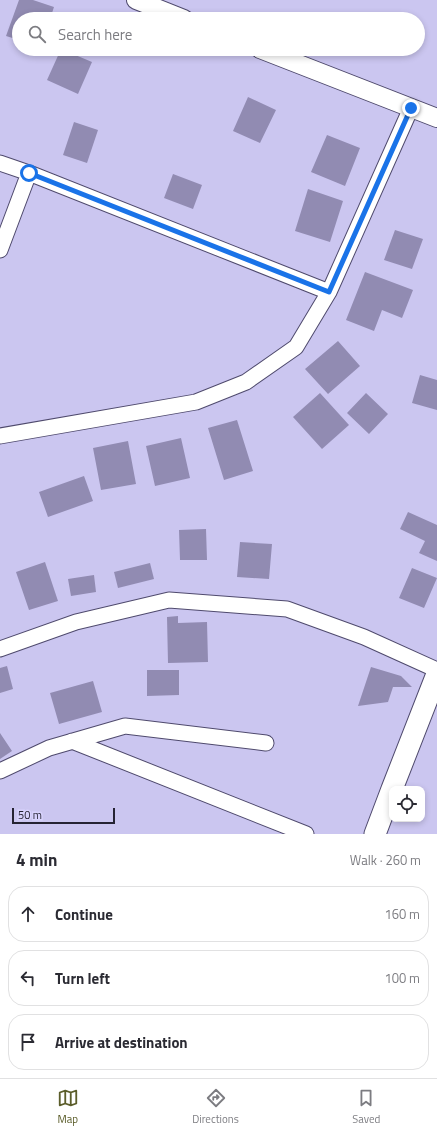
<!DOCTYPE html>
<meta charset="utf-8">
<style>
:root{--surface:#fff;--page:#f7f7f7;--text:#2b2b33;--muted:#7c7c81;--line:#e1e1e2;--accent:#5b5d2a}
body{margin:0;font-family:"Titillium Web",sans-serif;background:var(--page);color:var(--text)}
.controls{position:absolute;right:12px;bottom:12px;display:grid;overflow:hidden;border-radius:8px;box-shadow:0 2px 6px #0003}
.controls button{width:36px;height:36px;display:grid;place-items:center;padding:0;border:0;border-bottom:1px solid var(--line);background:var(--surface);color:var(--text);font:20px sans-serif}
.scale{position:absolute;left:12px;bottom:10px;width:103px;box-sizing:border-box;padding-left:4px;border:2px solid #252333;border-top:0;font-size:11px;line-height:14px;white-space:nowrap;color:#252333;-webkit-text-stroke:3px #d8d3fd;paint-order:stroke}
.stop{position:absolute;width:12px;height:12px;margin:-9px;border:3px solid #1a73e8;border-radius:50%;background:#fff}
.stop.end{background:#1a73e8;border-color:#fff;box-shadow:0 1px 4px #0008}
.list{margin:0;padding:0;list-style:none}
h2{display:flex;justify-content:space-between;align-items:center;height:52px;margin:0;padding:0 16px;font-size:17px}
h2 small{font-size:13px;font-weight:400;color:var(--muted)}
.list li{display:grid;grid-template-columns:26px 1fr auto;gap:12px;align-items:center;box-sizing:border-box;height:56px;margin:0 8px 8px;padding:0 8px;border:1px solid var(--line);border-radius:16px}
.list b{display:block;font-size:15px;white-space:nowrap}
.list em{font-size:13px;font-style:normal;color:var(--muted)}
.icon{flex:none;width:22px;height:22px;fill:none;stroke:currentColor;stroke-width:2;stroke-linecap:round;stroke-linejoin:round}
.map{position:relative;flex:none;width:437px;height:834px;overflow:hidden}
.search{position:absolute;background:var(--surface);box-shadow:0 2px 6px #0003;left:12px;right:12px;top:12px;height:44px;display:flex;align-items:center;gap:10px;box-sizing:border-box;padding:0 14px;border-radius:22px;color:var(--muted);font-size:15px}
.sheet{height:244px;background:var(--surface)}
nav{display:flex;justify-content:space-around;align-items:center;box-sizing:border-box;height:56px;border-top:1px solid var(--line);background:var(--surface);font-size:11px;color:var(--muted)}
nav a{display:grid;justify-items:center;gap:2px}
nav .on{color:var(--accent)}
.map>svg:first-child{display:block}
.building{fill:#918bb2}
.lines{fill:none;stroke-linecap:round;stroke-linejoin:round}
.minor-casing{stroke:#4f4a6d;stroke-width:17}
.tertiary-casing{stroke:#4f4a6d;stroke-width:20}
.secondary-casing{stroke:#4f4a6d;stroke-width:23}
.minor{stroke:#fff;stroke-width:15}
.tertiary{stroke:#fff;stroke-width:18}
.secondary{stroke:#fff;stroke-width:21}
.route{stroke:#1a73e8;stroke-width:5}
</style>
<div class="map">
<svg width="437" height="834" viewBox="0 0 437 834">
<rect width="100%" height="100%" fill="#cbc6f0"/>
<path class="building" d="M19,0H33L54,7L50,19H19V40L6,36Z
M61,49L92,62L78,94L47,80Z
M248,97L276,110L260,143L233,131Z
M74,122L98,130L87,163L63,155Z
M327,135L360,148L345,186L311,172Z
M173,174L202,185L193,209L164,198Z
M308,189L343,201L330,242L295,231Z
M395,230L423,239L412,269L384,260Z
M365,272L413,290L402,318L382,310L374,331L346,320Z
M338,341L360,366L328,394L305,369Z
M420,375L437,380V410L412,403Z
M320,393L349,425L322,449L293,417Z
M366,393L388,414L369,434L347,413Z
M237,420L253,471L224,480L208,428Z
M181,438L190,478L155,486L146,446Z
M128,441L136,484L101,490L93,448Z
M84,476L93,501L48,517L39,492Z
M408,512L437,525V561L419,553L425,541L400,529Z
M206,529L207,560H180L179,530Z
M240,542L272,544L269,579L237,577Z
M45,562L58,601L29,610L16,572Z
M150,563L154,579L118,588L114,572Z
M412,568L437,578L424,608L399,598Z
M94,575L96,592L71,596L68,579Z
M178,616V623L207,622L208,662L168,663L167,617Z
M7,666L13,689L0,693V668Z
M371,667L401,676L412,687H393L388,702L358,706Z
M147,670H179V695L147,696Z
M93,681L102,712L59,724L50,693Z
M0,733L12,751L0,759Z"/>
<g class="lines">
<defs>
<path id="minor" d="M0,163L29,173L329,292
M0,250L29,173
M0,436L196,402L246,382L296,347L329,292L411,108
M0,649L76,622L169,600L287,609L364,637L437,670
M72,741L306,834
M0,771L49,748L125,726L266,743"/>
<path id="tertiary" d="M136,0L184,19
M260,49L437,118"/>
<path id="secondary" d="M392,789L437,674
M375,834L392,789"/>
</defs>
<use href="#minor" class="minor-casing"/>
<use href="#tertiary" class="tertiary-casing"/>
<use href="#secondary" class="secondary-casing"/>
<use href="#minor" class="minor"/>
<use href="#tertiary" class="tertiary"/>
<use href="#secondary" class="secondary"/>
</g>
<g class="lines">
<path class="route" d="M29,173L329,292L411,108"/>
</g>
</svg>
<div class="controls">
<button><svg class="icon" aria-label="locate" viewBox="0 0 24 24"><circle cx="12" cy="12" r="6"/><path d="M12 2v4M12 18v4M2 12h4M18 12h4"/></svg></button>
</div>
<div class="scale">50 m</div>
<div class="stop" style="left:29px;top:173px"></div>
<div class="stop end" style="left:411px;top:108px"></div>
<div class="search"><svg class="icon" aria-label="search" viewBox="0 0 24 24"><circle cx="10" cy="10" r="6"/><path d="M15 15l6 6"/></svg>Search here</div>
</div>
<section class="sheet">
<h2>4 min<small>Walk · 260 m</small></h2>
<ul class="list">
<li><svg class="icon" aria-label="ahead" viewBox="0 0 24 24"><path d="M12 20V5M6 11l6-6 6 6"/></svg><div><b>Continue</b></div><em>160 m</em></li>
<li><svg class="icon" aria-label="left" viewBox="0 0 24 24"><path d="M17 20v-9H6M10 6l-5 5 5 5"/></svg><div><b>Turn left</b></div><em>100 m</em></li>
<li><svg class="icon" aria-label="arrive" viewBox="0 0 24 24"><path d="M6 21V4h12l-3 4 3 4H6"/></svg><div><b>Arrive at destination</b></div></li>
</ul>
</section>
<nav>
<a class="on"><svg class="icon" aria-label="map" viewBox="0 0 24 24"><path d="M3 6l6-2 6 2 6-2v14l-6 2-6-2-6 2zM9 4v14M15 6v14"/></svg>Map</a>
<a><svg class="icon" aria-label="directions" viewBox="0 0 24 24"><path d="M12 3l9 9-9 9-9-9zM9 14v-3h6M13 9l2 2-2 2"/></svg>Directions</a>
<a><svg class="icon" aria-label="saved" viewBox="0 0 24 24"><path d="M7 4h10v16l-5-4-5 4z"/></svg>Saved</a>
</nav>
